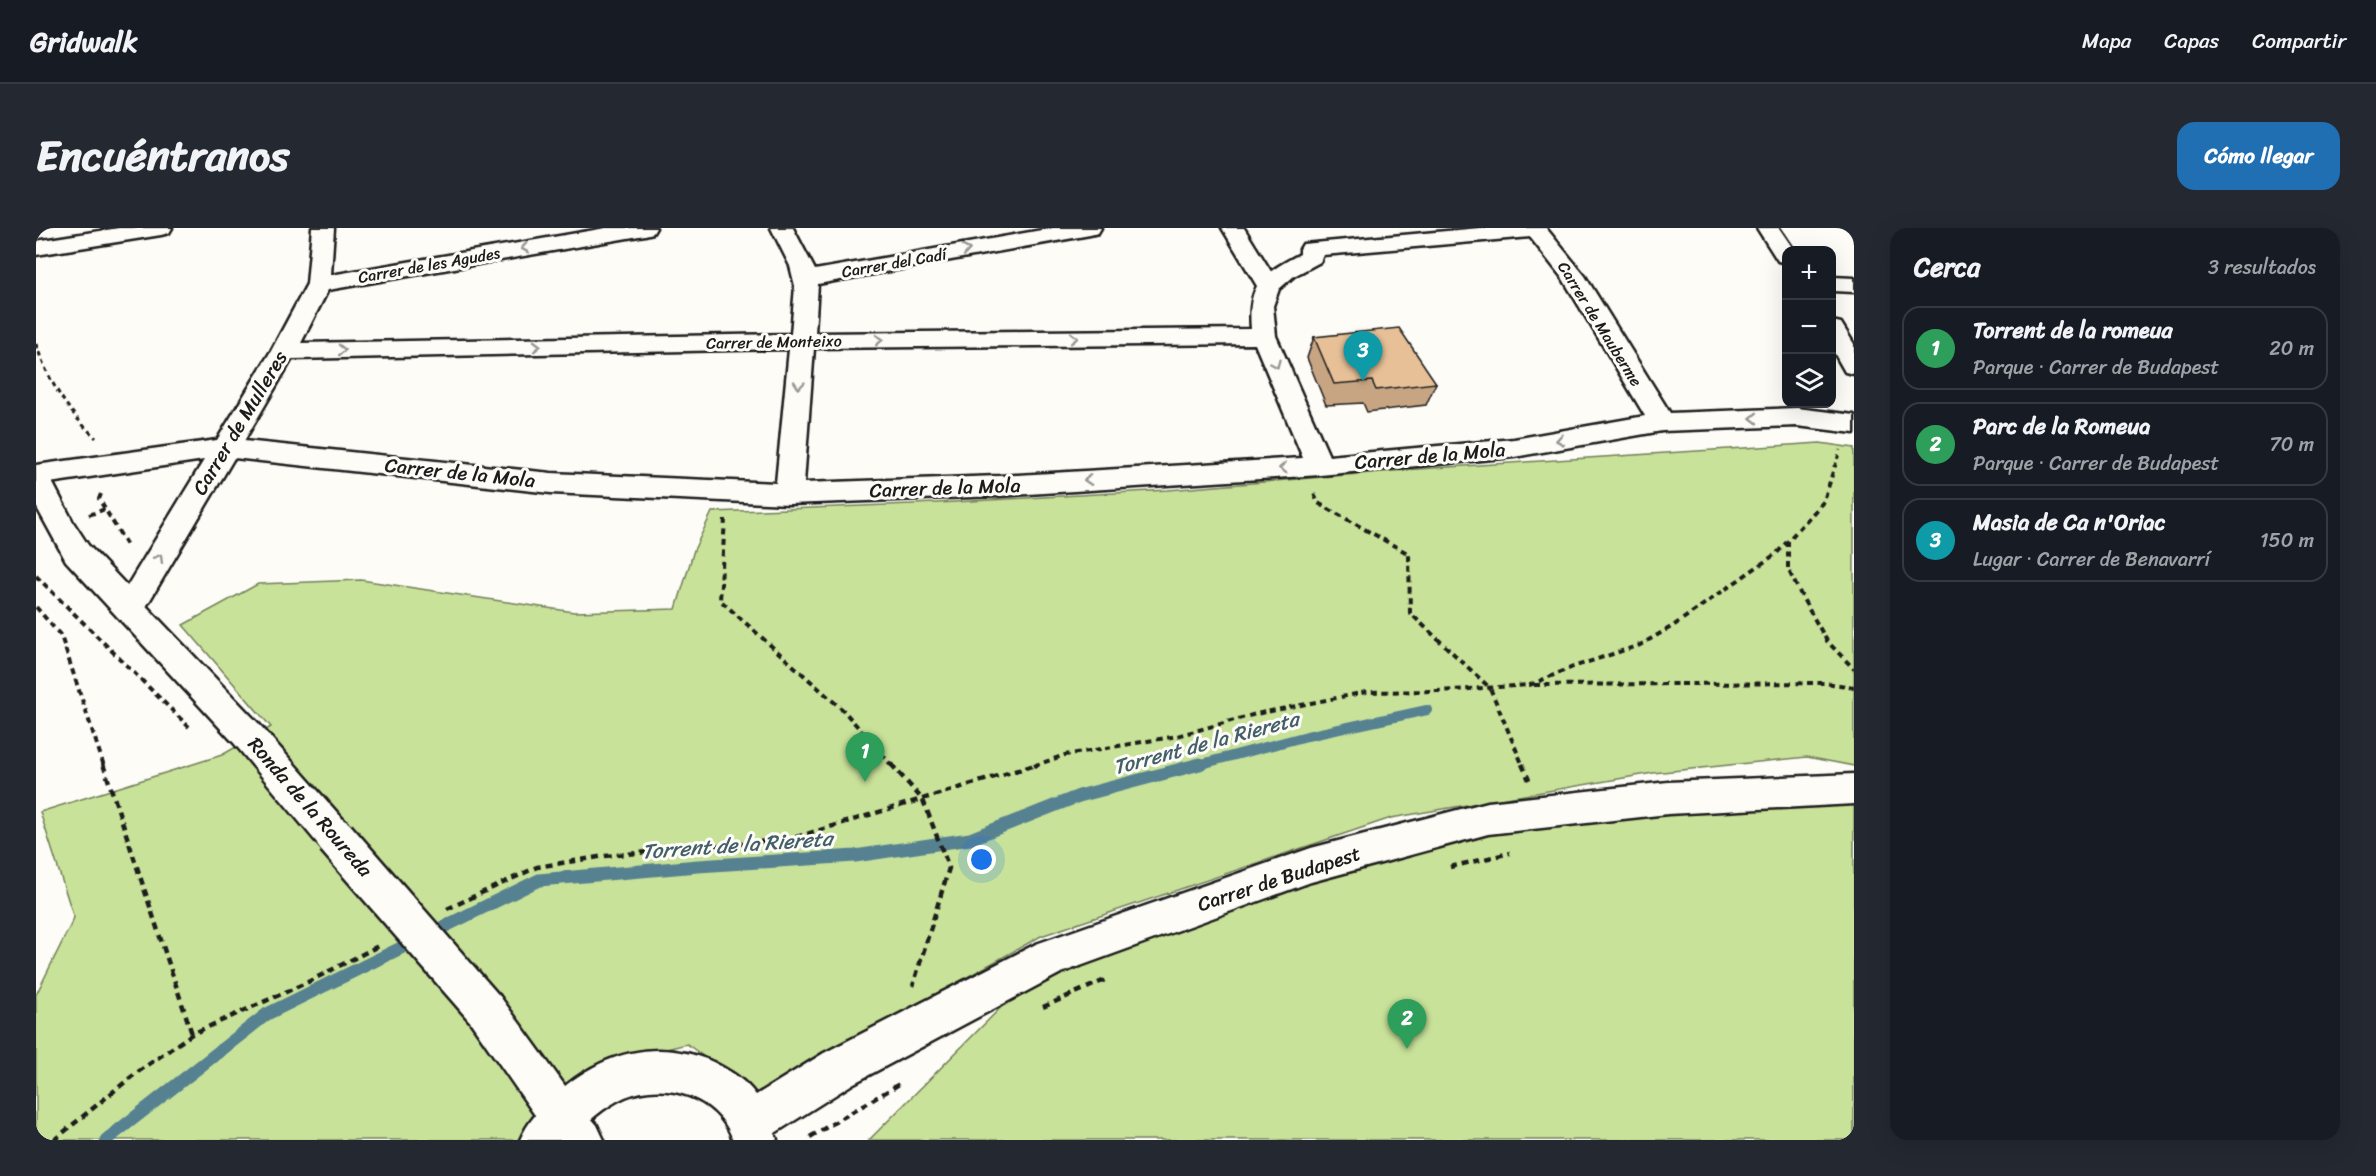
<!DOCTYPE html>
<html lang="es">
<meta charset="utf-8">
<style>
:root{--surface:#171b24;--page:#242831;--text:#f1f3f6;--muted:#9ea1a6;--line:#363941;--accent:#1f6fb2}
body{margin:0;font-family:Sriracha,sans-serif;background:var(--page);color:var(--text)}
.controls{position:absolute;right:18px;top:18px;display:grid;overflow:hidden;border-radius:12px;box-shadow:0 6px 24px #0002}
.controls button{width:54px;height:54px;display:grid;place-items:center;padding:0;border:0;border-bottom:2px solid var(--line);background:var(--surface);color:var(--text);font:30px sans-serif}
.you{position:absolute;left:946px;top:632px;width:21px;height:21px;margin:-15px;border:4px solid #fff;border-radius:50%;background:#1a73e8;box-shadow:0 0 0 9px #1a73e833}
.badge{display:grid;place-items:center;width:39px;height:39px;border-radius:50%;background:var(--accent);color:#fff;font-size:20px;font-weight:700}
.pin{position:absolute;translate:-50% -50px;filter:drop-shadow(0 2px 3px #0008)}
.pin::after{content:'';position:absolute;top:32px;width:21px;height:18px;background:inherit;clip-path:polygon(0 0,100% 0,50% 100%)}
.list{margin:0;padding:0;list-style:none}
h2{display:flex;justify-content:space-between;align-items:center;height:78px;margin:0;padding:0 24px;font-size:26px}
h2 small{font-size:20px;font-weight:400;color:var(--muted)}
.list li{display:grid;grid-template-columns:39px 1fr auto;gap:18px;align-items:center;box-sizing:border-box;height:84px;margin:0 12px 12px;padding:0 12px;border:2px solid var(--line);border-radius:18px}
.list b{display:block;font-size:22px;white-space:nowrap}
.list p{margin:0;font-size:20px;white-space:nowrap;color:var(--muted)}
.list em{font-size:20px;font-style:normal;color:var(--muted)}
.icon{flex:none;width:33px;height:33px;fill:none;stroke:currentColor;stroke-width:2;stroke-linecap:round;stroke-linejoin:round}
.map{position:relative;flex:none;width:1818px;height:912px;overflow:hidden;border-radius:18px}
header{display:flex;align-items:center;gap:36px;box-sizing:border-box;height:84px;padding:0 30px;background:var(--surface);border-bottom:2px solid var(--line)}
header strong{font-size:28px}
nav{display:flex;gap:33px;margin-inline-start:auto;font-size:21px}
.intro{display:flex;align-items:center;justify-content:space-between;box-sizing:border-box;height:144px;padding:0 36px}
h1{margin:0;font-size:42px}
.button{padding:15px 27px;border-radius:18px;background:var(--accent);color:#fff;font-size:21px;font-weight:700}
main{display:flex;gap:36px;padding:0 36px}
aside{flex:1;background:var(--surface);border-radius:18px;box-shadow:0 6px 24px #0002}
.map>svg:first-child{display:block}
.green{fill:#c8e299;stroke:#727f5a;stroke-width:1.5}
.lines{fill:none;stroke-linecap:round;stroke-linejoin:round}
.stream-far1{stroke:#578191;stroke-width:10}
.stream{stroke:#578191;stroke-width:13}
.pedestrian-casing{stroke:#1c1c1c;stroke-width:5}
.minor-casing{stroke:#1c1c1c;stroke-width:5}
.tertiary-casing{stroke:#1c1c1c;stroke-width:5}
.path-far2{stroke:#1c1c1c;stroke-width:3;stroke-dasharray:4.5 4;stroke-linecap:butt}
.path-far1{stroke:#1c1c1c;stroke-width:4;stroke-dasharray:6 4.5;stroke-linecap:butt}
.path{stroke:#1c1c1c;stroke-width:4.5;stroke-dasharray:7 5;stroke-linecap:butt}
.pedestrian{fill:#fdfcf7;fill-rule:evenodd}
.minor{fill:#fdfcf7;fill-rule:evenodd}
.tertiary{fill:#fdfcf7;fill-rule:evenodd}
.tertiary-bridge-casing{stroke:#1c1c1c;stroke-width:44;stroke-linecap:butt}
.tertiary-bridge{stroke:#fdfcf7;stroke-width:39}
.wall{fill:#c7a582;stroke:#1c1c1c;stroke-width:1.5}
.building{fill:#e7c097;stroke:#1c1c1c;stroke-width:1.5}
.oneway{stroke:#989794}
.labels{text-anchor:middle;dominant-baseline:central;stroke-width:6;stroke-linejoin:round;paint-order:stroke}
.far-street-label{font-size:16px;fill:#1c1c1c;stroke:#fdfcf7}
.street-label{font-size:20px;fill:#1c1c1c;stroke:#fdfcf7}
.water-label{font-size:21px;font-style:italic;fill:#435f6a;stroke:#fdfcf7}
</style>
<header>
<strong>Gridwalk</strong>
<nav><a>Mapa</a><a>Capas</a><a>Compartir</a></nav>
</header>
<div class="intro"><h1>Encuéntranos</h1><a class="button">Cómo llegar</a></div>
<main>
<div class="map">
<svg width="1818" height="912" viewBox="0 0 1818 912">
<rect width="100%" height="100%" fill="#fdfcf7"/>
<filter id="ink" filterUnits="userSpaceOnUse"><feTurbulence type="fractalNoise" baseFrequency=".0167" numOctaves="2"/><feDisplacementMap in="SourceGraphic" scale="12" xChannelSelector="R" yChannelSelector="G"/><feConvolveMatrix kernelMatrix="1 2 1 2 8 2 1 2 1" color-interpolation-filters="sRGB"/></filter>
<g filter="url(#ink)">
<path class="green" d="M1784,215L1818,220V538L1771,529L1617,545L1355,590L1005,708L719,867L651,816L554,839L485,912H0V767L38,690L4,584L186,527L235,499L147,397L222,356L325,352L538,384L640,381L658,322L676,284L901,275L1132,262L1382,241Z
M1818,563V912H833L1014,730L1452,590Z"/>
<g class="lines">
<path class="stream-far1" d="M1158,538L1271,508L1391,482"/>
<path class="stream" d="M70,912L231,786L503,652L662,638L819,628L934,611L1043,568L1164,536"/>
<defs>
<path id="pedestrian" d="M1186,0H1208L1244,58L1240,63L1232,65L1224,63Z"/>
<path id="minor" d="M83,0H136L133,5L125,7L0,27V13Z
M276,0H298L295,47L570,0H620L617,5L609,7L292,62L265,115L755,106L759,58L754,38L735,0H757L779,42L1017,0H1065L1062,5L1054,7L782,56L779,105L1215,101C1211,55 1227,46 1264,26V21L1267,16L1444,0H1510L1549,48L1634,185L1761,180L1818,187V205L1761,198L1626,203L1478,229L1284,247L963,268L753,276L515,265L198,230L104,389L93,393L82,389L77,381L82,373L168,232L0,257V237L181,212L235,123L271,56ZM1494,9L1527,51L1609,188L1478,211L1293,228L1240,108L1237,78L1243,61L1258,48L1284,34L1287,27ZM1219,116L1267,230L963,248L768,255L778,120ZM753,121L740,255L515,245L208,213L256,131Z
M1721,0H1743L1758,22H1750V35L1742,33Z
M1796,49L1818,50V64L1796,63Z
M1796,93L1805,95L1818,116V146L1809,144L1796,121Z
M1818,546V576L1632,586L1452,606L1275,654L1025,745L818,855L739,905L741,912H697C683,869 629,852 589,869C569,878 549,895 535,912H484C492,893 505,880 520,866C565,825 621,809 677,834C694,843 708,851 720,867L788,825L1000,716L1275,620L1452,574L1632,554Z"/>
<path id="tertiary" d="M0,239L10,242L37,294L52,317L222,495L313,598L318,610L313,622L300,626L287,622L198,515L30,333L0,278Z
M449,761L463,767L540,873L561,897L568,912H517L510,903L435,795L429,781L435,767Z"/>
</defs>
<use href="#pedestrian" class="pedestrian-casing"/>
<use href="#minor" class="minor-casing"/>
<use href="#tertiary" class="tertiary-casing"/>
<path class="path-far2" d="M0,116C12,153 32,184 60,210
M1799,239L1804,222"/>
<path class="path-far1" d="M65,266L63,271L92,319
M1278,266L1282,275L1373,326L1374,385L1454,460L1487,538
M53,287L69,281
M689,291L684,372L807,482L856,538
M1752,313V341L1767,371L1791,413L1818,441
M0,348L153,499
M0,379L25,408L68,538
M1498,457L1789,455L1818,459
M998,538L1029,527L1141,508L1220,486L1330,464L1402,463L1494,457L1537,439L1604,417L1637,398L1741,325L1788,273L1799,237"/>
<path class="path" d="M67,536L156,806
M855,536L887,572L913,640L877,758
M1486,536L1493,552
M1414,639L1474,625
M411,681L501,639L569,628L754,611L1002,536
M1007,779L1069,752
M774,909L865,855
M18,912L99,846L156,806L272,754L344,717"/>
<use href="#pedestrian" class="pedestrian"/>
<use href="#minor" class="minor"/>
<use href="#tertiary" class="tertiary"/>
<defs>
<path id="tertiary-bridge" d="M300,610L449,781"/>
</defs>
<use href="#tertiary-bridge" class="tertiary-bridge-casing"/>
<use href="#tertiary-bridge" class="tertiary-bridge"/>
</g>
<path class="wall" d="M1278,109L1400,155L1390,177L1331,184L1327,175L1290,177L1271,130Z"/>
<path class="building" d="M1363,100L1400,155L1340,162L1336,153L1298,156L1278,109Z"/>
<defs><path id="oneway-chevron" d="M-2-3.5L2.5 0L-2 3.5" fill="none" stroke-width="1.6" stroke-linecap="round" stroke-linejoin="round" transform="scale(1.5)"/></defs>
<g class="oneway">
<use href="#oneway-chevron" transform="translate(489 20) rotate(170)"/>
<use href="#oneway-chevron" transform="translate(930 22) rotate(-10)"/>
<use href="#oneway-chevron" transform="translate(1038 110) rotate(-1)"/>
<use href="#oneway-chevron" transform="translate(843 112) rotate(-1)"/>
<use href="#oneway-chevron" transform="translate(501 118) rotate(-1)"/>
<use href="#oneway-chevron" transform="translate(306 122) rotate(-1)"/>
<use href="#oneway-chevron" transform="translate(1240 136) rotate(67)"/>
<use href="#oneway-chevron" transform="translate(763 157) rotate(95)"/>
<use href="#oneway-chevron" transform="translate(1718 190) rotate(179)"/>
<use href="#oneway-chevron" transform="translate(1524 212) rotate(170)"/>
<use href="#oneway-chevron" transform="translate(1247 240) rotate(176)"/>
<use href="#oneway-chevron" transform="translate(1052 252) rotate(176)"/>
<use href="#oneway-chevron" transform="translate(123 330) rotate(-59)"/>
</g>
</g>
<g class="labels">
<g class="far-street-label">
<text transform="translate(858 35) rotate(-10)">Carrer del Cadí</text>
<text transform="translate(393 37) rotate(-10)">Carrer de les Agudes</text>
<text transform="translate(1564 96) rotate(58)">Carrer de Mauberme</text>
<text transform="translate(738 114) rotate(-1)">Carrer de Monteixo</text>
</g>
<g class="street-label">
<text transform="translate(204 195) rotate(-59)">Carrer de Mulleres</text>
<text transform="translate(1394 228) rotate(-5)">Carrer de la Mola</text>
<text transform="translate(424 245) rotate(6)">Carrer de la Mola</text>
<text transform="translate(909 260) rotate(-2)">Carrer de la Mola</text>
<text transform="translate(274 579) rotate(49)">Ronda de la Roureda</text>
<text transform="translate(1243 651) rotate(-18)">Carrer de Budapest</text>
</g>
<g class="water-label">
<text transform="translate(1170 515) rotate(-15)">Torrent de la Riereta</text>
<text transform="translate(701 617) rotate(-4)">Torrent de la Riereta</text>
</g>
</g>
</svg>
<div class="controls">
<button>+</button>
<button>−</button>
<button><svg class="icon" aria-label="layers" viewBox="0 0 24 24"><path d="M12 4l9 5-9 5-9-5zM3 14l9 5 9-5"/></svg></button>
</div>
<div class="you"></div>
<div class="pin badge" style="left:829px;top:554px;background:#2e9e5b">1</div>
<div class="pin badge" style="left:1371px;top:821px;background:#2e9e5b">2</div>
<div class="pin badge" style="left:1327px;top:153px;background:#0f9aa8">3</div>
</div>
<aside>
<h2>Cerca<small>3 resultados</small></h2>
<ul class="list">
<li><span class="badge" style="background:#2e9e5b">1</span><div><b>Torrent de la romeua</b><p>Parque · Carrer de Budapest</p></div><em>20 m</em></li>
<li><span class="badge" style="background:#2e9e5b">2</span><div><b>Parc de la Romeua</b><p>Parque · Carrer de Budapest</p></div><em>70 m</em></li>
<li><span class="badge" style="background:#0f9aa8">3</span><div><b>Masia de Ca n'Oriac</b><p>Lugar · Carrer de Benavarrí</p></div><em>150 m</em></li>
</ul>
</aside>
</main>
